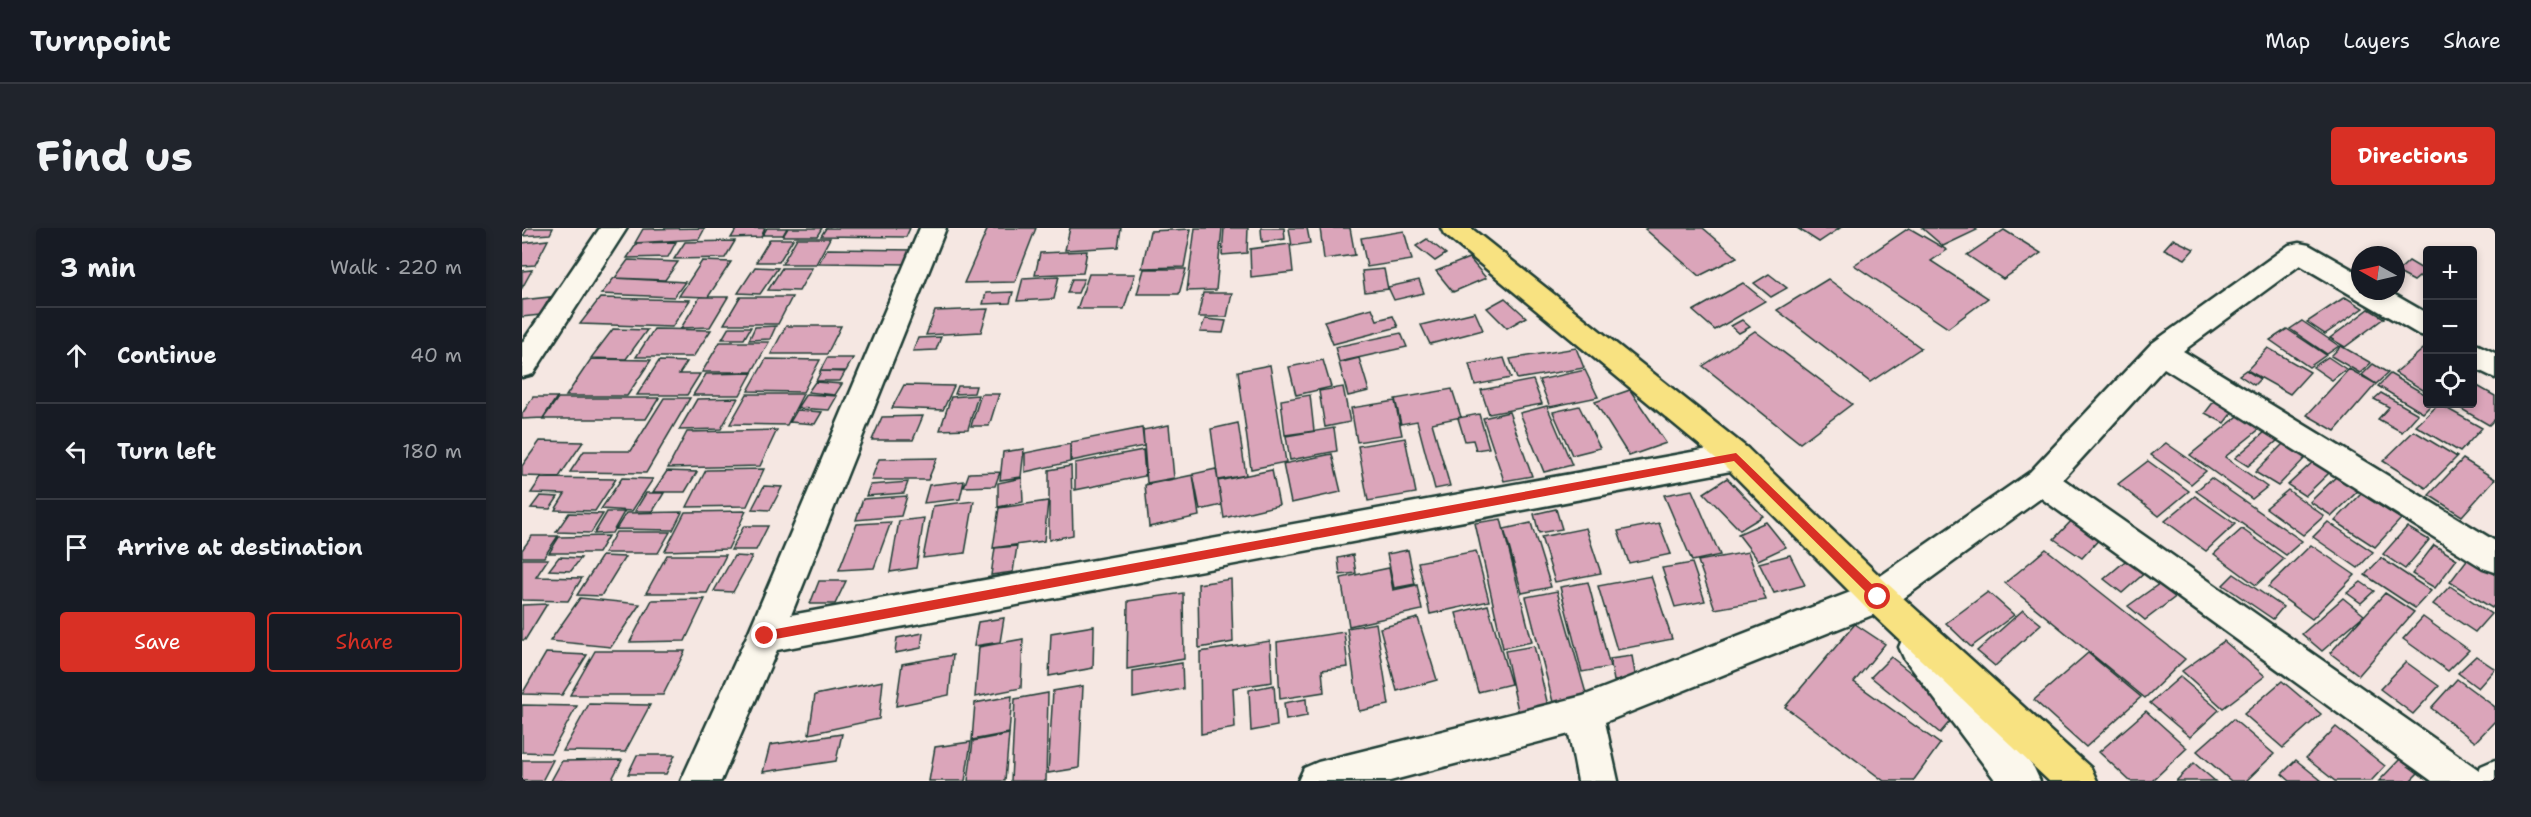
<!DOCTYPE html>
<meta charset="utf-8">
<style>
:root{--surface:#171b24;--page:#20242c;--text:#f1f3f6;--muted:#9ea1a6;--line:#363941;--accent:#d93025}
body{margin:0;font-family:"Shantell Sans",sans-serif;background:var(--page);color:var(--text)}
.controls{position:absolute;right:18px;top:18px;display:grid;overflow:hidden;border-radius:6px;box-shadow:0 3px 9px #0003}
.controls button{width:54px;height:54px;display:grid;place-items:center;padding:0;border:0;border-bottom:2px solid var(--line);background:var(--surface);color:var(--text);font:30px sans-serif}
.compass{position:absolute;left:1829px;top:18px;width:54px;height:54px;border-radius:50%;background:var(--surface);box-shadow:0 3px 9px #0003;rotate:278deg}
.stop{position:absolute;width:18px;height:18px;margin:-14px;border:4px solid #d93025;border-radius:50%;background:#fff}
.stop.end{background:#d93025;border-color:#fff;box-shadow:0 2px 6px #0008}
.list{margin:0;padding:0;list-style:none}
h2{display:flex;justify-content:space-between;align-items:center;height:78px;margin:0;padding:0 24px;font-size:26px}
h2 small{font-size:20px;font-weight:400;color:var(--muted)}
.list li{display:grid;grid-template-columns:39px 1fr auto;gap:18px;align-items:center;box-sizing:border-box;height:96px;padding:0 24px;border-top:2px solid var(--line)}
.list b{display:block;font-size:22px;white-space:nowrap}
.list em{font-size:20px;font-style:normal;color:var(--muted)}
.actions{display:flex;gap:12px;padding:18px 24px}
.actions a{flex:1;padding:14px 0;border:2px solid var(--accent);border-radius:6px;text-align:center;font-size:21px;color:var(--accent)}
.actions .main{background:var(--accent);color:#fff}
.icon{flex:none;width:33px;height:33px;fill:none;stroke:currentColor;stroke-width:2;stroke-linecap:round;stroke-linejoin:round}
.map{position:relative;flex:none;width:1973px;height:553px;overflow:hidden;border-radius:6px}
header{display:flex;align-items:center;gap:36px;box-sizing:border-box;height:84px;padding:0 30px;background:var(--surface);border-bottom:2px solid var(--line)}
header strong{font-size:28px}
nav{display:flex;gap:33px;margin-inline-start:auto;font-size:21px}
.intro{display:flex;align-items:center;justify-content:space-between;box-sizing:border-box;height:144px;padding:0 36px}
h1{margin:0;font-size:42px}
.button{padding:15px 27px;border-radius:6px;background:var(--accent);color:#fff;font-size:21px;font-weight:700}
main{display:flex;gap:36px;padding:0 36px}
aside{flex:1;background:var(--surface);border-radius:6px;box-shadow:0 3px 9px #0003}
.map>svg:first-child{display:block}
.building{fill:#dba5ba;stroke:#1f3d34;stroke-width:1.5}
.lines{fill:none;stroke-linecap:round;stroke-linejoin:round}
.minor-casing{stroke:#1f3d34;stroke-width:5}
.major-casing{stroke:#1f3d34;stroke-width:5}
.minor{fill:#fbf7ec;fill-rule:evenodd}
.major{fill:#f8e281;fill-rule:evenodd}
.route{fill:#d93025}
</style>
<header>
<strong>Turnpoint</strong>
<nav><a>Map</a><a>Layers</a><a>Share</a></nav>
</header>
<div class="intro"><h1>Find us</h1><a class="button">Directions</a></div>
<main>
<aside>
<h2>3 min<small>Walk · 220 m</small></h2>
<ul class="list">
<li><svg class="icon" aria-label="ahead" viewBox="0 0 24 24"><path d="M12 20V5M6 11l6-6 6 6"/></svg><div><b>Continue</b></div><em>40 m</em></li>
<li><svg class="icon" aria-label="left" viewBox="0 0 24 24"><path d="M17 20v-9H6M10 6l-5 5 5 5"/></svg><div><b>Turn left</b></div><em>180 m</em></li>
<li><svg class="icon" aria-label="arrive" viewBox="0 0 24 24"><path d="M6 21V4h12l-3 4 3 4H6"/></svg><div><b>Arrive at destination</b></div></li>
</ul>
<div class="actions"><a class="main">Save</a><a>Share</a></div>
</aside>
<div class="map">
<svg width="1973" height="553" viewBox="0 0 1973 553">
<rect width="100%" height="100%" fill="#f5e7e2"/>
<filter id="ink" filterUnits="userSpaceOnUse"><feTurbulence type="fractalNoise" baseFrequency=".0167" numOctaves="2"/><feDisplacementMap in="SourceGraphic" scale="12" xChannelSelector="R" yChannelSelector="G"/><feConvolveMatrix kernelMatrix="1 2 1 2 8 2 1 2 1" color-interpolation-filters="sRGB"/></filter>
<g filter="url(#ink)">
<path class="building" d="M6,0H31L28,6L1,8Z
M183,0L177,11L113,15L121,1Z
M215,0H243L239,9L209,10Z
M245,0H265L261,7H241Z
M266,0H300L295,8H261Z
M304,0H388L384,9L299,8Z
M466,0H514L493,54L442,55Z
M548,0H599L596,19L543,22Z
M673,0H700L694,62L665,63Z
M702,0H726L725,25L700,27Z
M739,0H762L763,11L740,14Z
M767,0H785L788,15L770,18Z
M798,0H828L833,27L802,31Z
M1126,0H1181L1215,29L1177,48L1123,1Z
M1275,0H1318L1297,14Z
M1387,0L1425,22L1409,33L1466,70L1426,100L1332,37Z
M1400,0H1452L1455,2L1421,18Z
M669,1L662,39L620,40L628,3Z
M1482,2L1519,25L1481,51L1445,27Z
M882,3L890,32L845,39L839,10Z
M275,10H308L294,36H260Z
M248,11H271L257,34H234Z
M905,11L924,26L913,33L894,18Z
M1651,11L1672,21L1663,31L1642,21Z
M26,12L13,37L0,38V15Z
M213,13L203,30L152,31L163,14Z
M154,14L146,29L105,30L115,15Z
M768,16L771,44L729,49L728,21Z
M305,21L394,22L388,36L297,35Z
M565,23L561,45L513,47L518,25Z
M947,30L964,50L931,64L914,43Z
M106,32L156,34L143,52L93,50Z
M180,33L209,34L186,69L157,68Z
M1887,33L1904,43L1892,53L1875,44Z
M233,39L256,40L238,66L216,65Z
M260,40H290L277,63L246,62Z
M622,41H664L657,66H615Z
M862,41L866,61L843,64L840,43Z
M10,42L0,60V43Z
M567,46H613L602,81H555Z
M1247,46L1265,60L1249,69L1232,55Z
M537,48L532,71L495,73L501,50Z
M92,50L163,54L152,69L79,66Z
M550,51H562L556,65H545Z
M1306,51L1399,120L1348,154L1255,82Z
M897,52L902,65L872,72L866,59Z
M1221,55L1243,73L1193,102L1171,83Z
M491,64L488,75L461,76L464,65Z
M681,65H710L705,89H676Z
M28,69L18,87L0,89V72Z
M178,69H206L188,99L159,100Z
M218,69H270L256,96H202Z
M1823,69L1841,80L1803,106L1785,94Z
M78,70L168,72L150,99L58,96Z
M983,70L1004,89L985,100L965,80Z
M850,80L855,92L871,88L876,99L811,116L802,93Z
M466,81L459,104L404,107L413,83Z
M1847,81L1862,90L1823,119L1808,110Z
M953,84L961,102L908,116L899,97Z
M683,91L704,93L701,105L678,104Z
M1220,92L1228,99L1217,105L1209,98Z
M1780,93L1817,118L1805,126L1768,101Z
M254,98L248,111L227,112L233,99Z
M264,98H319L305,126H249Z
M207,99H229L222,111H200Z
M91,101L125,102L104,131L69,130Z
M132,101L189,102L171,129H114Z
M1765,101L1804,127L1787,139L1748,112Z
M1233,103L1330,176L1278,215L1181,138Z
M879,105L885,119L817,134L813,119Z
M419,109L414,122L391,123L396,110Z
M198,114H247L230,144H180Z
M1906,117V165L1873,145Z
M1819,118L1849,135L1838,145L1809,128Z
M1054,120L1062,140L995,151L988,131Z
M1746,120L1788,144L1768,166L1725,142Z
M1806,129L1824,141L1810,152L1791,139Z
M305,130H331L324,143H298Z
M837,130L847,163L826,168L817,135Z
M982,130L989,150L953,157L947,136Z
M69,131L129,132L105,168H44Z
M244,131L298,132L281,164L226,163Z
M801,132L809,159L774,167L767,139Z
M137,133L165,134L157,146H178L165,167H115Z
M1851,136L1866,145L1854,156L1840,147Z
M748,137L764,234L729,241L716,143Z
M1827,141L1854,156L1813,203L1785,187Z
M1063,142L1076,169L1028,179L1017,152Z
M1724,142L1738,151L1732,157L1717,147Z
M299,143L323,144L318,153H294Z
M230,145L218,167H171L184,146Z
M1868,146L1906,168V176H1910L1901,185L1856,158Z
M1011,152L1020,176L967,186L959,162Z
M293,154L320,156L313,167L286,164Z
M1950,155L1973,168V191L1967,197L1931,176H1950Z
M382,157L432,158L421,182L370,180Z
M436,158H454L452,165L433,166Z
M821,159L828,194L803,199L797,163Z
M930,161L939,189L910,195L928,258L913,261L895,193L879,196L873,171Z
M1108,162L1144,215L1107,228L1073,174Z
M1859,165L1896,186L1880,204L1856,191L1867,179L1852,171Z
M225,166H281L265,197L208,196Z
M284,166L315,168L307,182L275,180Z
M459,166H477L467,198H449Z
M456,167L446,201L418,202L429,169Z
M788,167L792,203L763,207L759,172Z
M11,169H35L21,190L0,191V186Z
M36,170H137L124,191H21Z
M142,170H168L124,245L48,244L62,223H109Z
M216,170L199,201L157,202L175,171Z
M1693,172L1712,182L1702,195L1683,185Z
M873,173L880,207L835,214L829,180Z
M1917,176L1960,200L1938,224L1894,198Z
M1025,178L1050,237L1022,244L998,185Z
M1057,178L1078,220L1050,227L1031,184Z
M275,182L300,184L293,196L268,194Z
M987,184L1010,248L982,253L961,190Z
M1720,185L1740,199L1703,229L1745,259L1730,271L1668,227Z
M957,186L967,220L954,222L951,212L943,213L936,190Z
M401,188L391,212H350L360,189Z
M716,195L724,247L696,252L689,201Z
M647,197L652,250L625,255L621,202Z
M620,200L622,218L549,233V214Z
M812,200L815,223L768,232L764,208Z
M255,202L238,238L146,240L165,204Z
M1892,203L1935,229L1904,260L1861,233Z
M1743,204L1756,212L1726,238L1713,230Z
M883,210L894,265L846,273L836,218Z
M1765,212L1787,226L1756,258L1733,244Z
M18,213L61,214L37,249L0,248V238Z
M1644,215L1684,243L1669,256L1629,227Z
M548,216V234L503,244V225Z
M502,221L499,249L478,252L481,224Z
M621,222L623,248L553,262V235Z
M810,226L819,264L769,275L761,236Z
M415,230L406,252H349L357,231Z
M1941,231L1973,251L1940,288L1907,267Z
M1626,233L1667,263L1637,288L1596,256Z
M1792,233L1808,244L1783,268L1766,257Z
M549,238L551,307L527,312V242Z
M242,241L225,278L165,279L184,242Z
M694,241L700,277L678,282L671,246Z
M750,242L757,277L702,290L696,253Z
M145,243L175,244L163,264H131Z
M478,244L473,258L442,259L447,245Z
M1817,246L1839,260L1810,288L1788,274Z
M671,247L677,288L627,299L623,257Z
M19,250L94,251L73,283L33,282L43,266L9,265Z
M100,250L131,251L110,283L79,281Z
M500,250L501,274L476,279V255Z
M1205,250L1241,288L1218,302L1182,265Z
M1689,250L1780,313L1764,327L1674,263Z
M442,253L438,271L402,275L407,257Z
M386,254L382,265L344,268L348,257Z
M242,258L260,259L248,282L230,281Z
M1170,262L1198,327L1170,333L1142,267Z
M1766,262L1802,288L1781,307L1744,280Z
M124,265H142L131,283H113Z
M1839,266L1879,291L1853,319L1813,293Z
M18,268L36,269L28,281L9,280Z
M385,268L379,288L334,292L341,271Z
M1673,268L1713,296L1684,323L1643,293Z
M452,273L443,325L401,330L411,278Z
M526,273L522,313L471,320L477,280Z
M1034,281L1040,301L1017,305L1012,286Z
M224,283L206,321L143,323L163,284Z
M85,284H102L90,305L72,306Z
M160,284L151,302L94,301L104,285Z
M47,285L81,286L69,305L34,304Z
M1554,288L1581,307L1560,330L1532,311Z
M402,290L394,340L368,344L377,293Z
M979,291L1010,414L981,420L953,295Z
M369,294L352,340L317,342L335,296Z
M1244,294L1264,319L1236,332L1216,306Z
M1806,294L1851,324L1836,340L1791,309Z
M1009,295L1029,359L1000,365L982,301Z
M1137,295L1149,326L1107,335L1096,303Z
M222,298H246L234,322H209Z
M1885,299L1907,312L1883,341L1861,326Z
M1064,300L1079,345L1033,354L1019,309Z
M1720,301L1762,331L1734,357L1692,326Z
M94,304H148L136,325H82Z
M10,308H36L22,329H0V322Z
M86,308L76,325H27L37,309Z
M1789,317L1833,347L1790,391L1746,359Z
M1912,317L1935,331L1913,360L1890,346Z
M495,318L491,344L469,347L473,320Z
M1524,321L1663,431L1623,470L1483,355Z
M886,322L893,356L872,360L865,326Z
M954,323L967,373L908,386L896,334Z
M1226,324L1244,372L1193,381L1176,333Z
M145,327H204L185,365H124Z
M831,327L834,345L818,347L816,330Z
M1268,327L1283,357L1252,365L1237,335Z
M80,328L103,329L79,368L55,367Z
M212,328L230,329L211,364L192,363Z
M37,329L59,330L49,343L27,342Z
M1608,329L1626,342L1600,365L1582,351Z
M1947,329L1973,346V376L1970,380L1928,354Z
M1859,330L1909,363L1893,380L1843,347Z
M0,331H26L14,349L60,350L46,373L0,372Z
M1170,335L1183,373L1153,379L1140,340Z
M867,340L871,362L895,357L900,382L827,398L819,350Z
M1712,346L1761,379L1751,391L1701,357Z
M1129,348L1150,411L1095,422L1076,358Z
M709,351L711,414L677,420L676,356Z
M1644,351L1660,364L1623,392L1606,378Z
M297,353H324L313,376H288Z
M1066,354L1088,439L1060,444L1038,359Z
M1839,354L1852,363L1839,375L1825,365Z
M1928,358L1969,386L1953,404L1911,376Z
M1035,363L1067,476L1033,482L1004,369Z
M1466,364L1492,387L1449,419L1424,395Z
M661,365L662,431L605,441L606,373Z
M1863,365L1892,384L1837,447L1808,425Z
M58,370L118,376L89,419L28,413Z
M1821,370L1842,387L1800,423L1780,406Z
M183,371L163,413L108,414L130,372Z
M25,376L3,412H0V377Z
M966,377L989,456L956,464L934,385Z
M1501,382L1519,396L1473,438L1455,423Z
M1901,389L1947,422L1926,443L1881,411Z
M482,390L478,414L452,418L456,394Z
M896,390L915,452L875,463L858,400Z
M854,395L867,477L837,483L825,400Z
M1333,396L1363,416L1332,454L1418,516L1391,553H1362L1263,479Z
M572,398L571,440L527,448L529,405Z
M822,404L826,439L800,442L802,464L758,471L755,414Z
M401,405L399,420L373,425L375,410Z
M501,411L499,460L453,469L457,419Z
M748,413L750,454L711,460L713,500L679,506L678,424Z
M1702,413L1743,448L1701,480L1660,443Z
M1012,418L1027,482L997,487L983,423Z
M73,423H163L141,467H48Z
M24,425L65,427L40,467L0,466Z
M1566,425L1619,469L1564,519L1512,472Z
M431,427L427,467L374,478L380,436Z
M1110,428L1114,451L1092,453L1088,431Z
M1954,428L1973,441L1956,460L1936,445Z
M1369,429L1437,483L1418,505L1349,449Z
M1884,434L1917,458L1891,486L1858,461Z
M660,435L661,461L611,470V443Z
M1658,449L1697,482L1668,509L1628,475Z
M1935,451L1973,479V493L1953,514L1909,480Z
M361,453L357,491L287,506L293,467Z
M1760,453L1799,486L1761,520L1722,486Z
M752,457L755,498L729,503L727,462Z
M561,458L557,540L526,545L531,463Z
M526,465L524,553H489L493,471Z
M490,468L487,505L450,512L453,475Z
M784,471L785,488L764,492L762,475Z
M67,476L128,477L103,524L41,523Z
M0,477L55,478L29,525L0,524Z
M1624,483L1665,520L1630,553H1608L1577,524Z
M1711,491L1752,526L1724,553H1709L1675,523Z
M1814,499L1863,538L1849,553H1813L1784,530Z
M320,506L314,533L241,544L248,517Z
M487,506L483,553H446L451,513Z
M449,514L443,553H407L413,519Z
M115,527H153L144,546H106Z
M1879,530L1897,544L1888,553H1857Z
M0,532H31L20,553H0Z
M100,532L89,553H29L40,533Z
M1774,532L1800,553H1768L1760,546Z
M1672,535L1693,553H1654Z"/>
<g class="lines">
<defs>
<path id="minor" d="M78,0H105L11,146L0,149V115Z
M398,0H424L269,387L1214,216L1225,220L1230,229L1225,238L1214,242L255,422L199,553H159L225,408Z
M1777,15L1787,17L1838,46V63H1866L1906,86V109L1896,106L1778,37L1661,123L1973,313V344L1961,340L1642,140L1541,251L1957,542L1959,538L1973,532V553H1910L1519,270L1368,380L1083,494L1096,553H1056L1047,506L868,553H776L782,540L796,534L1061,468L1344,358L1508,244L1629,116L1767,17Z
M1950,114L1973,125V150L1950,139Z
M1395,403L1408,408L1512,540L1518,553H1474L1382,430L1377,419L1382,408Z"/>
<path id="major" d="M919,0H949L1225,220L1368,358L1569,540L1575,553H1527L1344,380L1203,238L922,6Z"/>
</defs>
<use href="#minor" class="minor-casing"/>
<use href="#major" class="major-casing"/>
<use href="#minor" class="minor"/>
<use href="#major" class="major"/>
</g>
</g>
<path class="route" d="M1214,225L1360,366V372H1352L1212,233L243,413L238,408L243,403Z"/>
</svg>
<div class="controls">
<button>+</button>
<button>−</button>
<button><svg class="icon" aria-label="locate" viewBox="0 0 24 24"><circle cx="12" cy="12" r="6"/><path d="M12 2v4M12 18v4M2 12h4M18 12h4"/></svg></button>
</div>
<svg class="compass" viewBox="-18 -18 36 36"><path d="M0-13l5 13h-10z" fill="#e53935"/><path d="M0 13l5-13h-10z" fill="#9ea1a6"/></svg>
<div class="stop" style="left:1356px;top:369px"></div>
<div class="stop end" style="left:243px;top:408px"></div>
</div>
</main>
